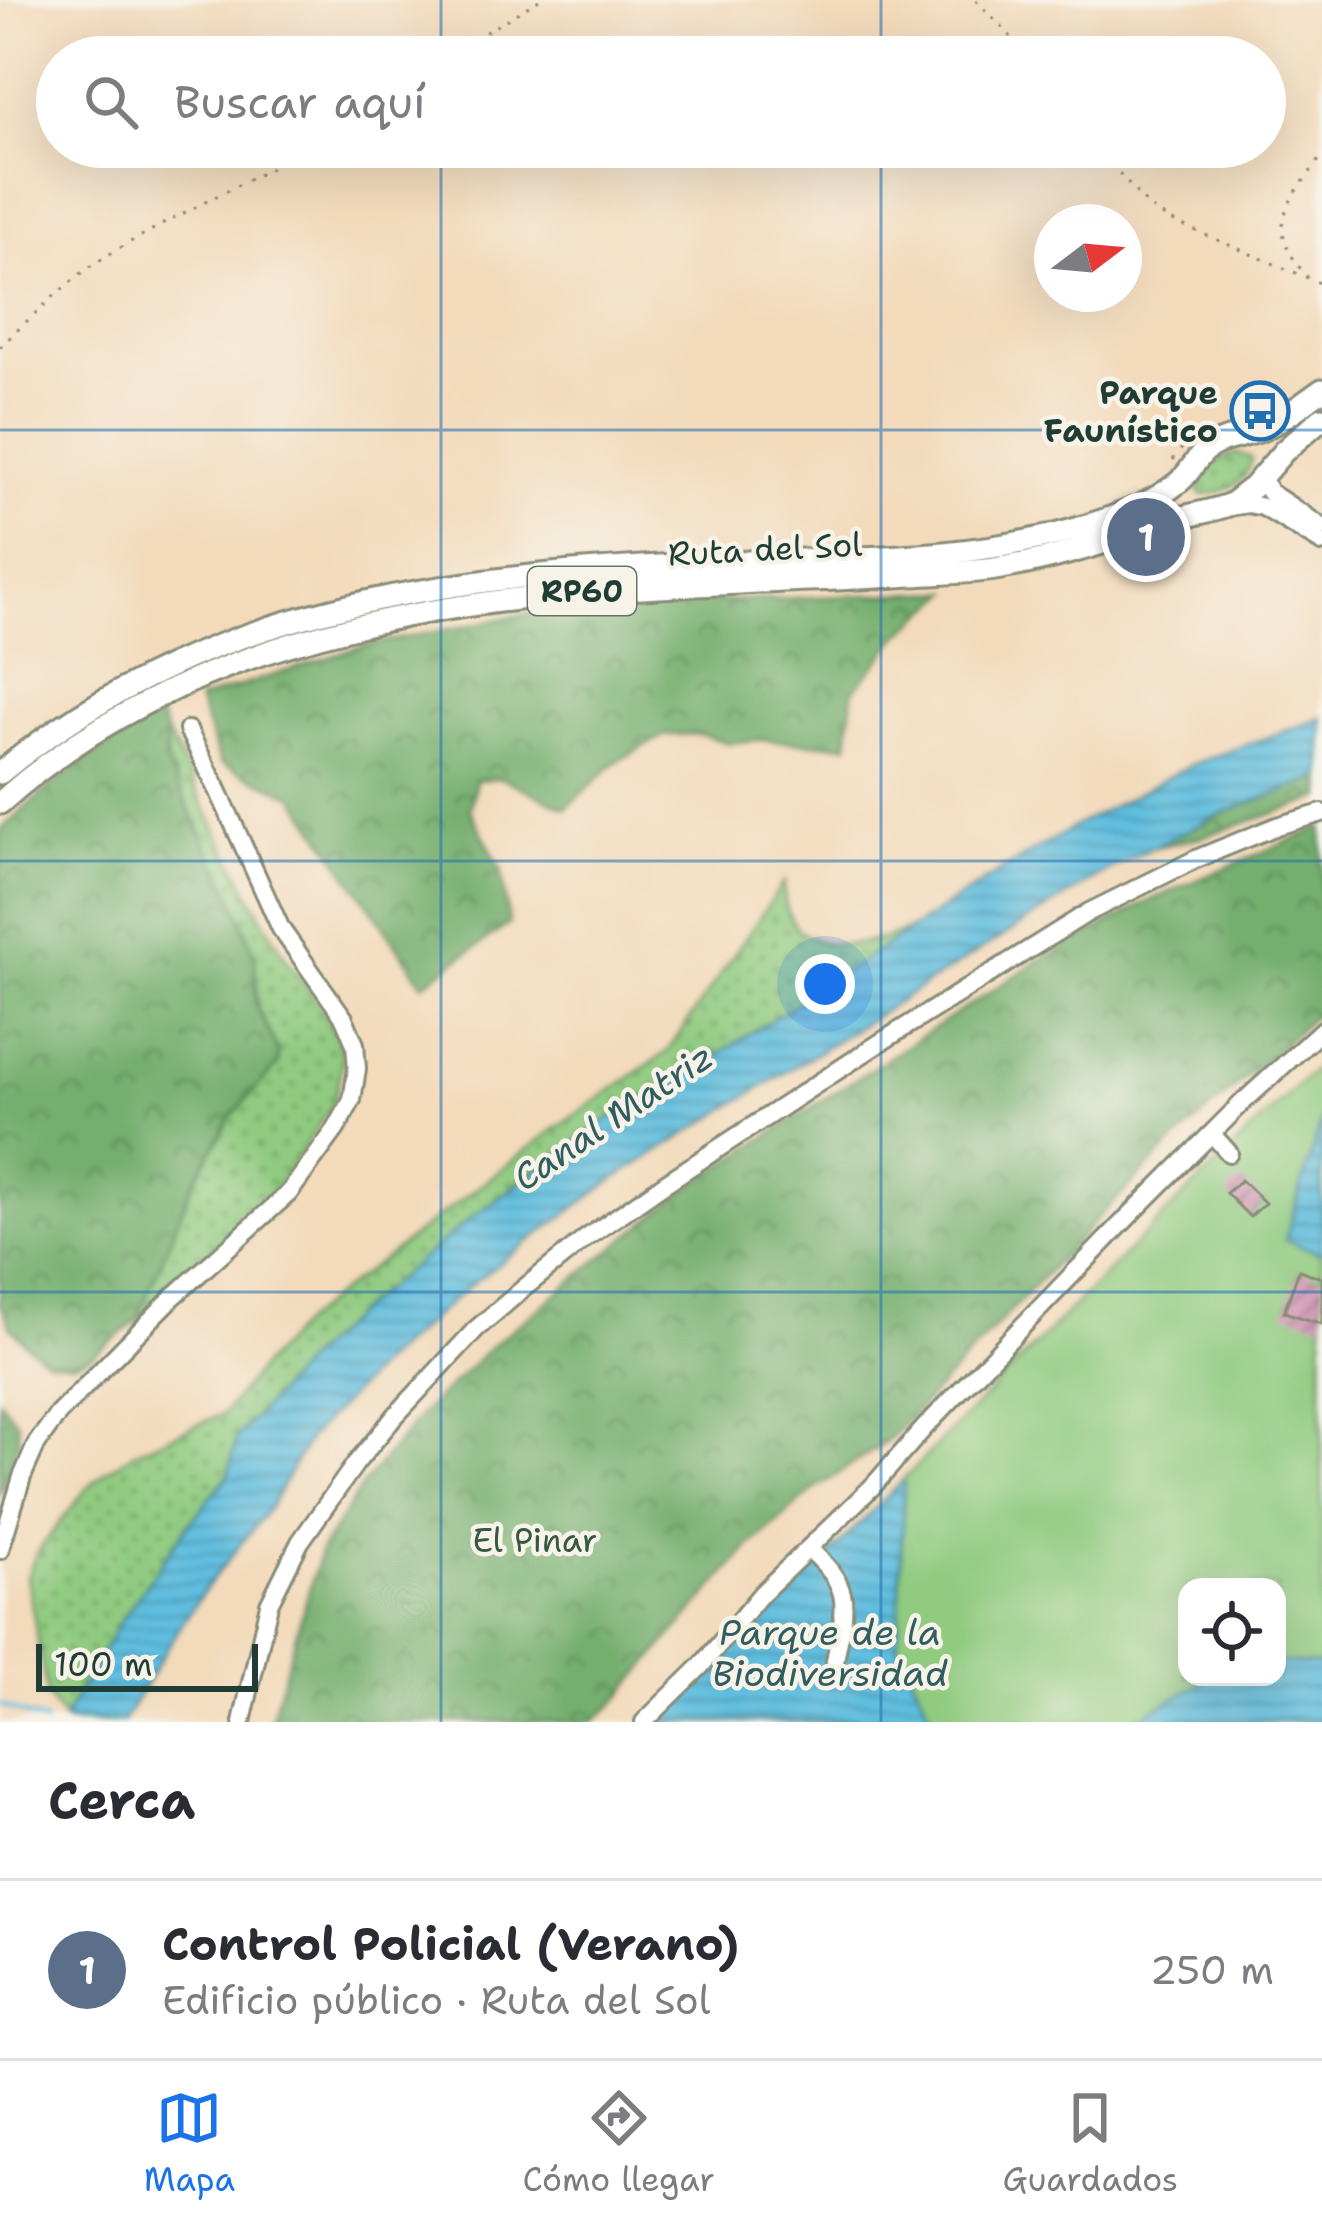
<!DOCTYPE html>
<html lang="es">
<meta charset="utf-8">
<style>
:root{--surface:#fff;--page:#f2f2f3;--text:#2b2b33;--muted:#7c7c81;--line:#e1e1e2;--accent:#1a73e8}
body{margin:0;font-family:"Shantell Sans",sans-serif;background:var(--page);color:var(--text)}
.controls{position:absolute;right:36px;bottom:36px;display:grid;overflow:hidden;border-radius:24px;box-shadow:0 12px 48px #0002}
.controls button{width:108px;height:108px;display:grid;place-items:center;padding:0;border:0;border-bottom:3px solid var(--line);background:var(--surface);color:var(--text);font:60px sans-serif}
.compass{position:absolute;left:1034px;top:204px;width:108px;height:108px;border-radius:50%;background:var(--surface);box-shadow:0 12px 48px #0002;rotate:74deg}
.scale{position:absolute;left:36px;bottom:30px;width:222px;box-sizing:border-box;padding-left:12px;border:6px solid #1f3d34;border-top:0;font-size:33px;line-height:42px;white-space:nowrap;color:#1f3d34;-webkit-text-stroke:9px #f7f3e8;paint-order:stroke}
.you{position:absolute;left:825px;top:984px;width:42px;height:42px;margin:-30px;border:9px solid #fff;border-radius:50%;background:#1a73e8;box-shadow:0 0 0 18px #1a73e833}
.badge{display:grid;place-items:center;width:78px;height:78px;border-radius:50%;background:var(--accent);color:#fff;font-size:39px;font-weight:700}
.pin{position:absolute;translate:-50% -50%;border:6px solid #fff;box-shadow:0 3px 12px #0006}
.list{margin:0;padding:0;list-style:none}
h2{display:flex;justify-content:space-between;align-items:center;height:156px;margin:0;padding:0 48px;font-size:51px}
h2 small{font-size:39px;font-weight:400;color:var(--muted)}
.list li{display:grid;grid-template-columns:78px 1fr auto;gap:36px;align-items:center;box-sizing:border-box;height:180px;padding:0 48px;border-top:3px solid var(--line)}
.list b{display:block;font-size:45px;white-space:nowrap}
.list p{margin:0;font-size:39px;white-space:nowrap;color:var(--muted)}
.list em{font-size:39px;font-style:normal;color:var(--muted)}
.icon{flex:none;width:66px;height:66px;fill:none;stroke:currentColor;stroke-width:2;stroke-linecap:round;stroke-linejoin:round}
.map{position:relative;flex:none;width:1322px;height:1722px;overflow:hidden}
.search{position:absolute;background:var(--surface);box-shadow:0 12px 48px #0002;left:36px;right:36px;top:36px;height:132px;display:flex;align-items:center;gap:30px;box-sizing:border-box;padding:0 42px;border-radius:66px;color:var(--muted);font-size:45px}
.sheet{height:336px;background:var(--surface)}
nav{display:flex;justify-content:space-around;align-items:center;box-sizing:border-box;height:168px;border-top:3px solid var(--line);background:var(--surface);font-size:33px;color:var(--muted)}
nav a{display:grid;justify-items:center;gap:6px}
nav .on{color:var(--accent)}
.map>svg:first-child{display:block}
.grass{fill:url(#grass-dots);stroke:#58845a;stroke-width:3}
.forest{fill:url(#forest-crowns);stroke:#4a7651;stroke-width:3}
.park{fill:#90cb80;stroke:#58845a;stroke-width:3}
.water{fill:url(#water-rules);stroke:#407e8a;stroke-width:3}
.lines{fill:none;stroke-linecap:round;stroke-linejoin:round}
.stream{stroke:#61bedf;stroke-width:4.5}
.building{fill:url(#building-hatch)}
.minor-casing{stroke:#898c78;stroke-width:22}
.major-casing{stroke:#898c78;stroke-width:27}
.path{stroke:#898c78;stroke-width:3;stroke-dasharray:3 9;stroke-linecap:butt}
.minor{stroke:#fff;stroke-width:16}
.major{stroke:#fff;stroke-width:21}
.grid{fill:none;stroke:#1f6fb2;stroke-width:3;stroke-opacity:0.55}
.labels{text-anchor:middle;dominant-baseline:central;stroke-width:9;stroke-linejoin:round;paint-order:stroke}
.shield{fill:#f7f3e8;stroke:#60746a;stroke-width:3}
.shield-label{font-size:30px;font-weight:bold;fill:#1f3d34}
.poi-label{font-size:33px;font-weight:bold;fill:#1f3d34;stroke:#f7f3e8;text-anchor:end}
.street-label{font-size:33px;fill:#1f3d34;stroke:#f7f3e8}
.park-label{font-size:33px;fill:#365943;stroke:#f7f3e8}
.water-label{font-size:36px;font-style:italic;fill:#305d5f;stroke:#f7f3e8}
</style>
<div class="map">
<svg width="1322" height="1722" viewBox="0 0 1322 1722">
<defs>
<pattern id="grass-dots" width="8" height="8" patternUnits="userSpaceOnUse" patternTransform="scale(3)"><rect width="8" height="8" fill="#90cb80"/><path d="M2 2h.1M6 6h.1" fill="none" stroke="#75a66a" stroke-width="1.8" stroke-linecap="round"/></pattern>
<pattern id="forest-crowns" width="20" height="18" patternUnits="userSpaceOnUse" patternTransform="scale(3)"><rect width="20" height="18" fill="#74af6e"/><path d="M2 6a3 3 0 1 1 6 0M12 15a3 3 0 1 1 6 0" fill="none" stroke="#5f905b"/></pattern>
<pattern id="water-rules" width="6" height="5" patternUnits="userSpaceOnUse" patternTransform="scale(3)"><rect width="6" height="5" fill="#61bedf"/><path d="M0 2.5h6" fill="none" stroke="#4f9cb6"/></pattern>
<pattern id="building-hatch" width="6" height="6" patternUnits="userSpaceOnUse" patternTransform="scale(3)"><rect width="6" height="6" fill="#d097b5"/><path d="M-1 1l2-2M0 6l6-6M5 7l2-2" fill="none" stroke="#a87c94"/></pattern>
</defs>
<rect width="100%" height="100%" fill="#f7f3e8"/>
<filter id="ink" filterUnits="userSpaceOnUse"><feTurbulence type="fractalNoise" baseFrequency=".00833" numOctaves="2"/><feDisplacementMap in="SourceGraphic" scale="24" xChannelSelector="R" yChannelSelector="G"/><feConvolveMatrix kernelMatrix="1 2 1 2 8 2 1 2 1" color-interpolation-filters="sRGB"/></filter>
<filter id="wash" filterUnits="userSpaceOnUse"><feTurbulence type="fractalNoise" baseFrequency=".004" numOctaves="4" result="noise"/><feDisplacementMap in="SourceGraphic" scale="48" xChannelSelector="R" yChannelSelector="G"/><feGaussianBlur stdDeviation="2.7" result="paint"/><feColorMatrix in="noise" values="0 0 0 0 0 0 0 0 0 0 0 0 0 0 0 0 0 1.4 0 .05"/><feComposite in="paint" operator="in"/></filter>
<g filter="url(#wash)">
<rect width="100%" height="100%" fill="#f3dabb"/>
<path class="grass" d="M1237,453L1251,458C1249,482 1225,494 1202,495L1198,490C1200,470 1219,458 1237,453Z
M166,732L263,919L287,960L320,1006L337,1037L343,1060L334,1103L281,1181L260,1208L190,1268L136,1322L191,1187L231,1117L278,1064V1052L256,1005L257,983L233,897L166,762Z
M784,882C781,964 866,950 916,926L714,1057L604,1122L525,1177L364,1307L309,1357L237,1437L228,1476L189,1524L120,1622L63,1719L47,1696L27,1577L36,1554L83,1493L105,1472L138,1450L223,1414L260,1368L303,1322L345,1288L552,1131L667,1052Z"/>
<path class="forest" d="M950,592L903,632L853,691L848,745L758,740L728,743L700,734L665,735L616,762L566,808L501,778L476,780L470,810L501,869L509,924L423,984L295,797L220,763L198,700L363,646L526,614L642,604Z
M159,715L166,732V763L233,897L248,936L255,959L256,1005L278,1052V1064L231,1117L191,1187L136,1322L93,1355L73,1363L47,1360L27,1345L10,1326L0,1303V831C48,784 100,747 159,715Z
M1322,777V798L1201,837L1151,848L1225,812Z
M1322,827V1009L1171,1145L1099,1217L890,1439L815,1489L748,1548L614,1704L593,1722H270L321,1550L364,1483L422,1413L494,1344L692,1185L1038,961L1155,898Z
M0,1400L17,1422L19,1439L0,1496Z"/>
<path class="park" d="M1322,1062V1665L1277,1662V1587H1187V1677H1213L1131,1722H935L898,1647L904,1479L1130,1249Z"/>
<path class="water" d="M1322,718V777L1225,812L1117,865L613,1180L470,1285L389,1356L309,1438L270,1507L206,1588L175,1634L123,1722H69L63,1719L120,1622L189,1524L228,1476L237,1437L309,1357L363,1307L469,1220L604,1122L714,1057L988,879L1077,825L1193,764Z
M1322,1118V1254L1285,1240Z
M904,1479L898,1647L935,1722H652L780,1604Z
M1277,1662L1322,1665V1722H1131L1213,1677H1277Z"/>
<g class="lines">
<path class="stream" d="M0,1705L45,1722"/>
</g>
<g id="blocks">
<path class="building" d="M1241,1180L1265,1203L1250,1217L1226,1193Z
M1299,1270L1322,1278V1324L1284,1312Z"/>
</g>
</g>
<g filter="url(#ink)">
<use href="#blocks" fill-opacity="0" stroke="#898c78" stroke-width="3"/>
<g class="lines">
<defs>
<path id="minor" d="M1262,476L1269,492L1322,527
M1229,507L1248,504L1263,507L1322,543
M1212,1134L1229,1153
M809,1549C855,1590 845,1605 835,1661
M0,1550L22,1477L37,1443L58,1414L173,1297L289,1193L336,1129L352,1100L357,1069L355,1044L344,1018L281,929L218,790L188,730
M242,1722L269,1604L300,1542L356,1463L396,1415L476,1329L524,1288L585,1239L664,1184L878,1044L1089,912L1196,859L1277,826L1322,813
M644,1722L701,1666L761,1594L872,1487L925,1427L1128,1217L1243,1102L1322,1030"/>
<path id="major" d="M0,773C214,595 481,572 748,562C856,557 968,560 1073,530C1110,519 1150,506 1180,481C1192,471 1197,455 1210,447C1225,437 1245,437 1261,430C1283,420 1302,404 1322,390
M0,803C202,621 481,593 741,583C798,580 856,579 913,575C940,573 968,573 995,569C1055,560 1112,540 1170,521C1190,514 1211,512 1231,504L1253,487L1284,451L1322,418"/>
</defs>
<use href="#minor" class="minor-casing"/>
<use href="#major" class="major-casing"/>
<path class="path" d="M976,0L1030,57
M444,57L539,0
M1095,147L1150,208L1170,220L1322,284
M1308,278C1262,224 1287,205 1322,156
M0,347C31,317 76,273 113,252C176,215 244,184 308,147
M1173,460L1191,436L1203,429"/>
<use href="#minor" class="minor"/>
<use href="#major" class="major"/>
</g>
</g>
<path class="grid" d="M441,0V57M881,0V57M441,147V1722M881,147V1722M0,430H1322M0,861H1322M0,1292H1322"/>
<defs>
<symbol id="bus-ring" viewBox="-11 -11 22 22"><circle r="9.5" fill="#f7f3e8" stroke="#1f6fb2" stroke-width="1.5"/><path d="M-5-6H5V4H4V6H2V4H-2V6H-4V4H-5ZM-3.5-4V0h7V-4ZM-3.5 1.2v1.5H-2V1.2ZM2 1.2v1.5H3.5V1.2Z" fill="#1f6fb2"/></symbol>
</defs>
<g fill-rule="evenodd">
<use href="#bus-ring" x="1227" y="378" width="66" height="66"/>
</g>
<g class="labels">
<rect class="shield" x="528" y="567" width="108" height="48" rx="9"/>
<g class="shield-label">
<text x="582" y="591">RP60</text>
</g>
<g class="poi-label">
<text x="1218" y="392">Parque<tspan x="1218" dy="38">Faunístico</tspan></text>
</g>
<g class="street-label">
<text transform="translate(765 549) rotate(-3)">Ruta del Sol</text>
</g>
<g class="park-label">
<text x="535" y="1540">El Pinar</text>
</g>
<g class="water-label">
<text transform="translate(613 1117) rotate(-34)">Canal Matriz</text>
<text x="830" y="1632">Parque de la<tspan x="830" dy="41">Biodiversidad</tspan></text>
</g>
</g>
</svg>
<div class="controls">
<button><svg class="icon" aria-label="locate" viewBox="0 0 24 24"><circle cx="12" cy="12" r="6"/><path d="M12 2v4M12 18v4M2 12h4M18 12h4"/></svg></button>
</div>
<svg class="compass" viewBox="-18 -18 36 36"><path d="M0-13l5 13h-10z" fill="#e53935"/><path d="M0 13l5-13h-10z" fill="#7c7c81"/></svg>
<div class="scale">100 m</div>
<div class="you"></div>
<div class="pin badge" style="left:1146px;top:537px;background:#5c6f8a">1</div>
<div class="search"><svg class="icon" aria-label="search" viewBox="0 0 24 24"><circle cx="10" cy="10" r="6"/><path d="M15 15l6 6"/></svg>Buscar aquí</div>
</div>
<section class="sheet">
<h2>Cerca<small></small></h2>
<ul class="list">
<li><span class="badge" style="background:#5c6f8a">1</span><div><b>Control Policial (Verano)</b><p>Edificio público · Ruta del Sol</p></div><em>250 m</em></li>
</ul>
</section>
<nav>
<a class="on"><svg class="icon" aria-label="map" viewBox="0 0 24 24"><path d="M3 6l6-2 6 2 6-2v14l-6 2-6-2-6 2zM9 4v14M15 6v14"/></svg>Mapa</a>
<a><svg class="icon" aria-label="directions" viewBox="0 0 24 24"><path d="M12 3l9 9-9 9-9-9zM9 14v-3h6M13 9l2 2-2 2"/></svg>Cómo llegar</a>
<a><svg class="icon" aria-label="saved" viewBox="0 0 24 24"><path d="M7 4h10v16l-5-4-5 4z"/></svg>Guardados</a>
</nav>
